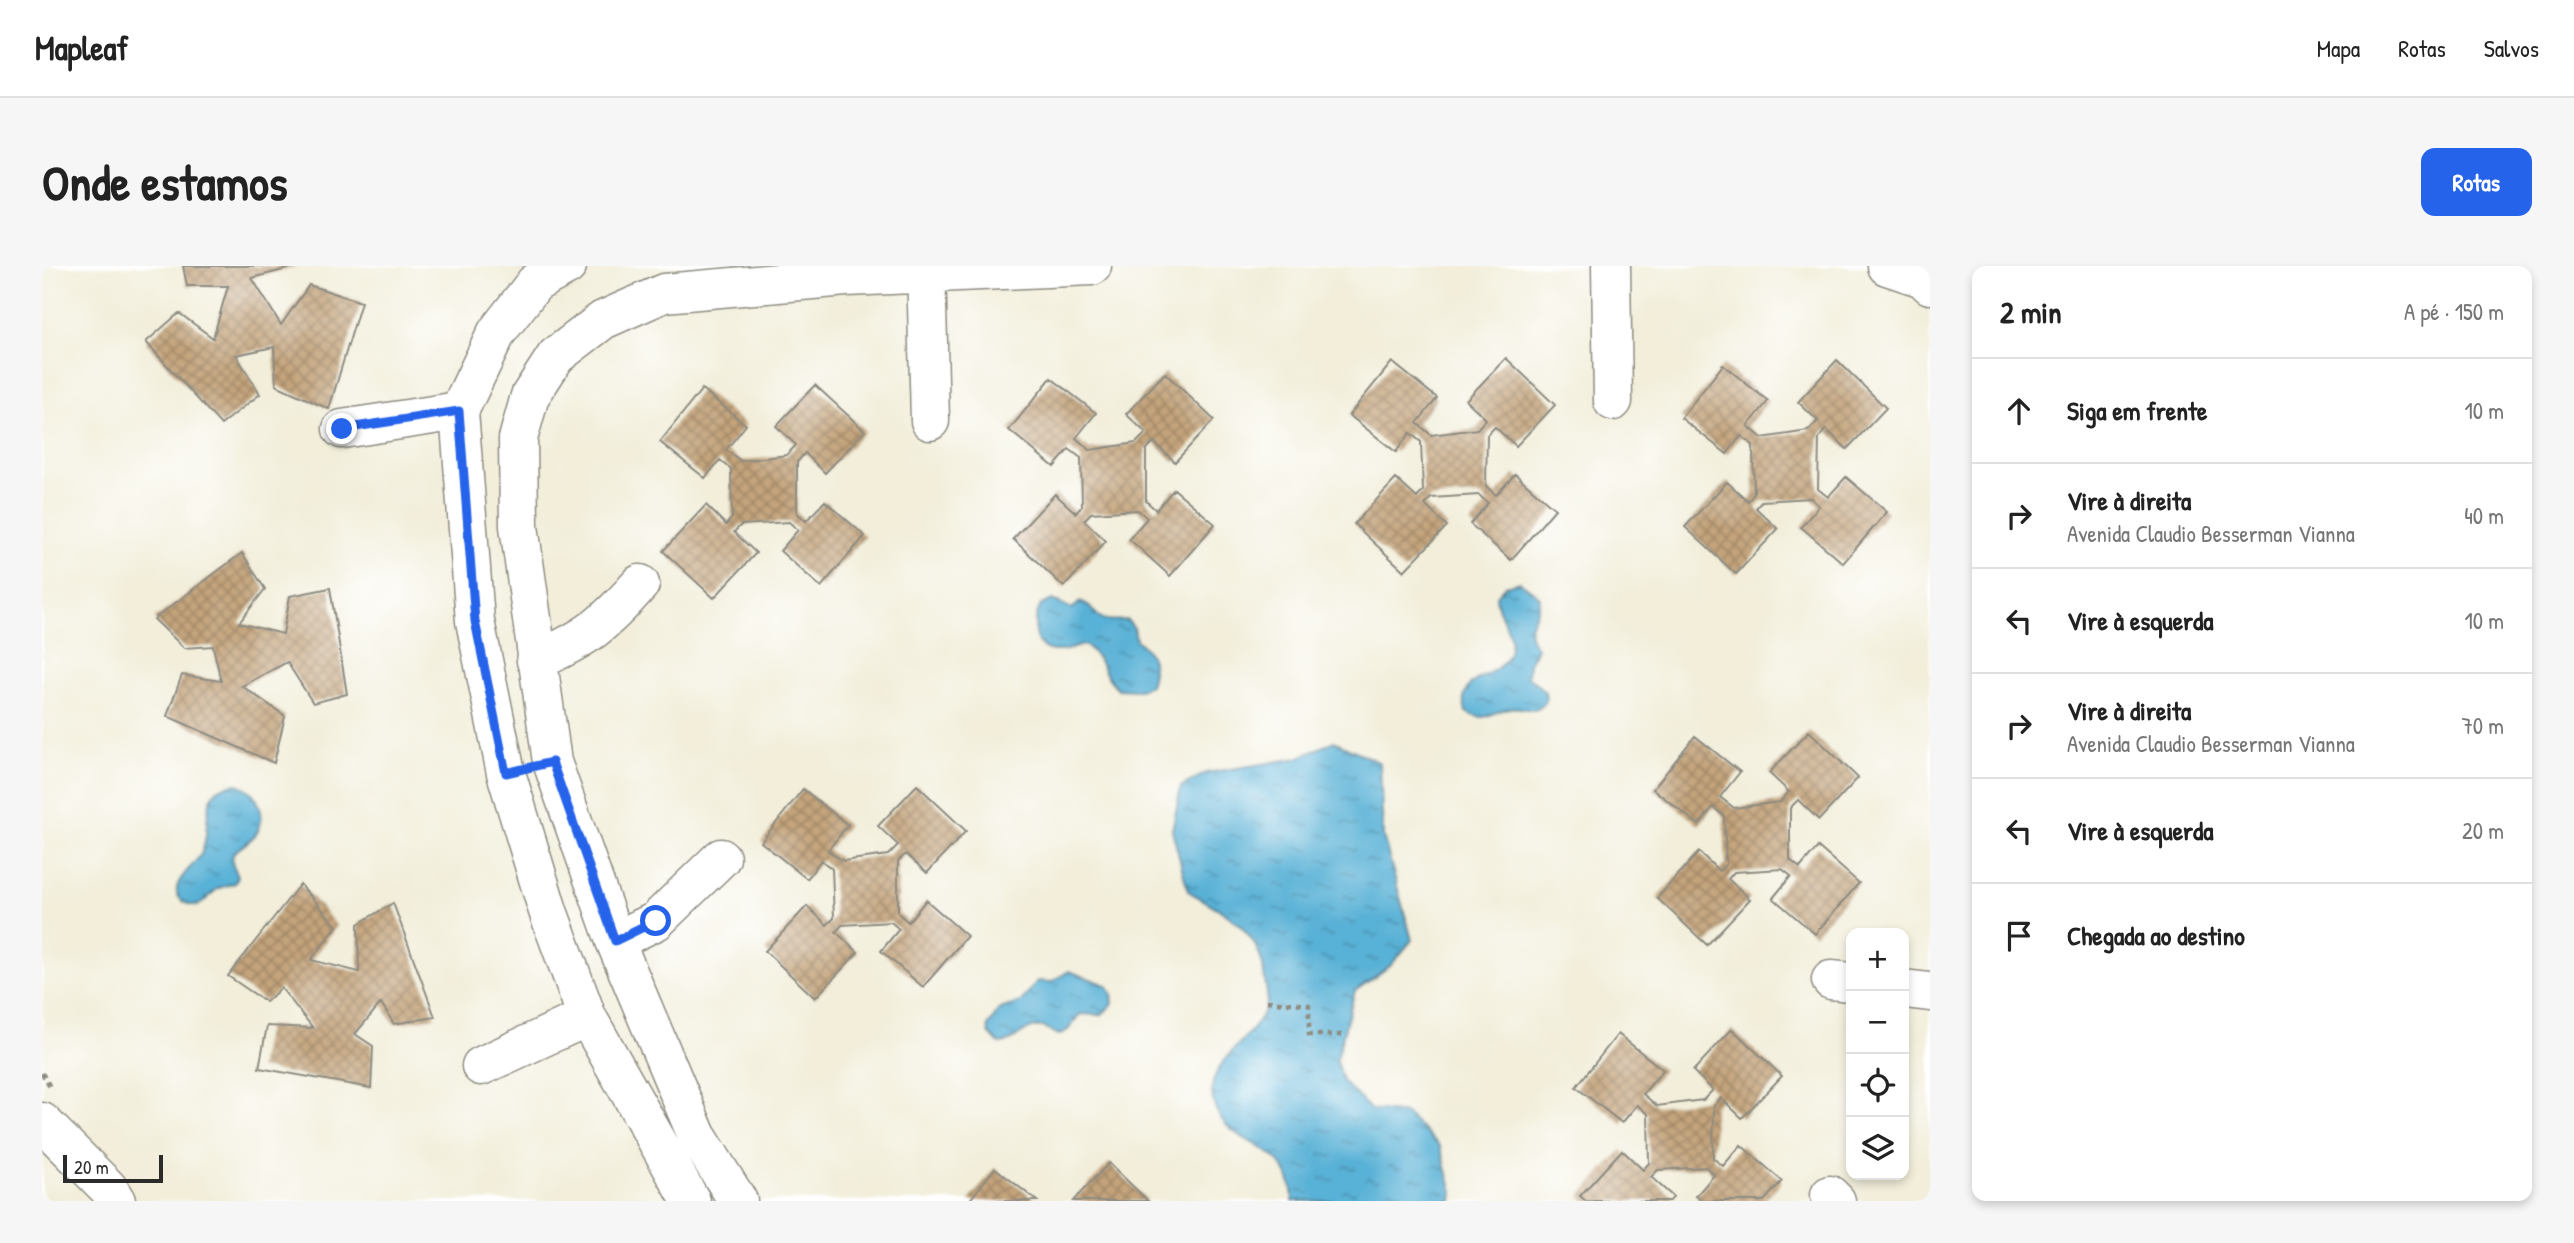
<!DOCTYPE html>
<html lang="pt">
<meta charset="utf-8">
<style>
:root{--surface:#fff;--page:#f6f6f6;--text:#222;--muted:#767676;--line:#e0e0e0;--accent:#2563eb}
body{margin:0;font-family:"Patrick Hand",sans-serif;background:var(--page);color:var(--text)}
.controls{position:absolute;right:21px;bottom:21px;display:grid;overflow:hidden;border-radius:14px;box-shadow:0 4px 10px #0003}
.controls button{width:63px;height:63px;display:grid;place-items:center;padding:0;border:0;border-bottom:2px solid var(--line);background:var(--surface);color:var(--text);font:35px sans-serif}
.scale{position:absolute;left:21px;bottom:18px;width:100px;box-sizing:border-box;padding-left:7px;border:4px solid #2b2b2b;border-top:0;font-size:19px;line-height:24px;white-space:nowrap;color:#2b2b2b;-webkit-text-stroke:5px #fff;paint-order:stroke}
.stop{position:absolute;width:21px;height:21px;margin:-16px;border:5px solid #2563eb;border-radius:50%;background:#fff}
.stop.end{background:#2563eb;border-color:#fff;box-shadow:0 2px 7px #0008}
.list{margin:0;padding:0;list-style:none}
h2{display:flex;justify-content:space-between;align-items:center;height:91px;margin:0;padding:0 28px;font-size:30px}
h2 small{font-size:23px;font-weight:400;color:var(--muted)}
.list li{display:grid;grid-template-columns:46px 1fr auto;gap:21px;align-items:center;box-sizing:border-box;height:105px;padding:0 28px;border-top:2px solid var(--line)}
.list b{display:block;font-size:26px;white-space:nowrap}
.list p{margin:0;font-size:23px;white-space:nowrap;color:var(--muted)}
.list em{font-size:23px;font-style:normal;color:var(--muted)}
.icon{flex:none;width:38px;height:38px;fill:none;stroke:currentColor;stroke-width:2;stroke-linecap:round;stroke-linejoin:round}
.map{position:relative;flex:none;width:1888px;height:935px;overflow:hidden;border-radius:14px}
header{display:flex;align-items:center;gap:42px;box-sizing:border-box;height:98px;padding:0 35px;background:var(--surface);border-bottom:2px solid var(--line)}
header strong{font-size:33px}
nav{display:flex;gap:38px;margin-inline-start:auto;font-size:24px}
.intro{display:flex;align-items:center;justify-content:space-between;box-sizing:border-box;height:168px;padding:0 42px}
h1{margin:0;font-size:49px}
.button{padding:18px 32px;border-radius:14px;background:var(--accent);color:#fff;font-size:24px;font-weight:700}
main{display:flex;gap:42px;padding:0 42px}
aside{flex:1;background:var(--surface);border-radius:14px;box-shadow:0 4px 10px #0003}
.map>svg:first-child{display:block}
.water{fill:url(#water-ripples);stroke:#426e80;stroke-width:2}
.building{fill:url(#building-cross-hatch)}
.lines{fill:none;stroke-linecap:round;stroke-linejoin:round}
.minor-casing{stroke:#8e8c82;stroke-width:41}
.path{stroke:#8e8c82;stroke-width:4.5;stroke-dasharray:5 5;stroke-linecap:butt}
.minor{stroke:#fff;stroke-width:38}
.route{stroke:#2563eb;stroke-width:9}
</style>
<header>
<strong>Mapleaf</strong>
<nav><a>Mapa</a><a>Rotas</a><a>Salvos</a></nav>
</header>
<div class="intro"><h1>Onde estamos</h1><a class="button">Rotas</a></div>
<main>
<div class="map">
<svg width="1888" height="935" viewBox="0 0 1888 935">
<defs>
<pattern id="water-ripples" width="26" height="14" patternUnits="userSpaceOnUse" patternTransform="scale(1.75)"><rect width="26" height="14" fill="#58b1d6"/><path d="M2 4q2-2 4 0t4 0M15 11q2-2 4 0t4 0" fill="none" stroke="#4990ae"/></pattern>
<pattern id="building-cross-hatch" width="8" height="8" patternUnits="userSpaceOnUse" patternTransform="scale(1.75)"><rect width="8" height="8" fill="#c4a47c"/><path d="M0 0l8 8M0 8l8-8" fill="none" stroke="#9f8666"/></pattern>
</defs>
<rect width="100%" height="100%" fill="#fff"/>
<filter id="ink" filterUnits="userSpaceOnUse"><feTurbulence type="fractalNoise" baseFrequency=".0143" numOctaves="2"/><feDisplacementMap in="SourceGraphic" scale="14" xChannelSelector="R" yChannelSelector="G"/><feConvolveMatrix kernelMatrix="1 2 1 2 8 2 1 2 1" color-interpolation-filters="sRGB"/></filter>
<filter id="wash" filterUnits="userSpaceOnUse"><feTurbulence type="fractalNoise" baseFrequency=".00686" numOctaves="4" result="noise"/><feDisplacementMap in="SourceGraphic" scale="28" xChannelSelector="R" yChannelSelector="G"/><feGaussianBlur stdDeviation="1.57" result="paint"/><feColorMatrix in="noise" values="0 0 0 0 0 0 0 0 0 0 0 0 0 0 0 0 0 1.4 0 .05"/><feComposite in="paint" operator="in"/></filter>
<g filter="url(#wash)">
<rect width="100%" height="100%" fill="#f2eeda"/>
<path class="water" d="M1478,316L1498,331C1497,356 1477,359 1495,382L1487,397L1486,410L1503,426L1504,435C1492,452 1484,439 1467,442C1449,445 1444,458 1424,446C1412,406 1458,416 1467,386C1474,365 1455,352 1454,330L1463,320Z
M1011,334L1030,343L1038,336C1059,342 1046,358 1085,354L1092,362L1094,374C1110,386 1115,399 1108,419L1097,424L1076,423C1060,409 1061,392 1043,379C1035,380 1025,385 1016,385C989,386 990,356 999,339Z
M1292,475L1338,497L1341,570L1370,674L1349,699L1313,725L1294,794L1300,815L1329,844L1364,848L1398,880L1411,925L1410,935H1251C1249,872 1189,885 1173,841C1156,795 1217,775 1225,735C1226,727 1223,716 1222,708C1218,664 1181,645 1146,625L1130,564L1139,521L1164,507L1256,492Z
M196,518C216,525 227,550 213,569C207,576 198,581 191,587L190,597L196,610L193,617C188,619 182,620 177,622C165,629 158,648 141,635C121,620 155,599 160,586C172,558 153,520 196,518Z
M1027,705L1065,719L1070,728L1071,738L1059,749L1038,748L1026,764L1017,769C1011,767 1007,763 1001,761C983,758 975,777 957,778L947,767L946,760L958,743L979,736L995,715L1009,716Z"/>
<g id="blocks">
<path class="building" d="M141,0H257L210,12L239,59L267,19L319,36L287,143L234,119L232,81L194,89L218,128L179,159L104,76L137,47L171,72L186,20H145Z
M1464,92L1513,139L1474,180L1453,161L1445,169L1444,220L1454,229L1473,208L1513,243L1469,294L1428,258L1446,237L1437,229L1389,232L1383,239L1405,260L1362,305L1312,258L1354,213L1375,232L1381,225L1379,176L1368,167L1354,186L1307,149L1350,96L1395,132L1375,157L1389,169L1435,163L1444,153L1424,134Z
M1795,94L1844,142L1805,183L1784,163L1777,172L1776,223L1786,231L1804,211L1845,246L1801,297L1759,261L1777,240L1769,232L1720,235L1714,242L1736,263L1694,308L1643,261L1685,216L1706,235L1712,228L1711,179L1699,170L1685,188L1639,152L1681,99L1726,135L1706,160L1720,172L1766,165L1776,155L1756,136Z
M1123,107L1172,154L1133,196L1112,176L1104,184V235L1114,244L1132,223L1173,258L1128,310L1087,273L1105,252L1096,244L1049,247L1042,254L1064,275L1022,321L971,273L1013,228L1034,247L1040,240L1039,192L1027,183L1012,201L967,164L1009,112L1054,147L1034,172L1048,184L1094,177L1104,167L1084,148Z
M773,119L823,165L783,207L763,187L755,196V247L764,255L783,235L823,270L779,321L738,285L756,264L747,256L699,259L692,266L714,287L672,332L621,285L664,239L684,259L690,252L689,203L678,194L663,212L618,176L660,123L704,159L684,184L699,195L745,189L754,179L734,160Z
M200,287L223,323L197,357L241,368L248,330L288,322L305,428L271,437L245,396L200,420L243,450L232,497L125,450L140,409L179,415L171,380L142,382L112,353Z
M1767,465L1816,512L1777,554L1756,534L1748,542V594L1758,602L1776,581L1817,617L1773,668L1731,632L1749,610L1740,603L1692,606L1686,613L1708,633L1665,679L1615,632L1657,586L1677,605L1684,598L1682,550L1671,541L1657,559L1611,523L1653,470L1698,506L1678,531L1692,542L1738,536L1747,526L1727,507Z
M875,519L924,565L885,607L864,588L856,595V647L866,656L884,634L925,670L881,721L839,685L857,663L849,656L800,659L794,666L816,686L773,732L723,685L765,640L785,659L792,652L790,603L779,594L765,613L719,576L761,523L806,559L786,584L801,595L846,589L856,579L836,560Z
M258,618L295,660L269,694L317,706L316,658L351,637L393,751L352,758L339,737L313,768L331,780L329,822L217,802L225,760L271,762L239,722L224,736L186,710Z
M1690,763L1740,810L1700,852L1679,832L1672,840L1671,892L1681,900L1699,879L1740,915L1722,935H1660L1654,930L1672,909L1664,901L1616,904L1609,911L1631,931L1628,935H1544L1538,930L1580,884L1601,904L1607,897L1606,848L1595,839L1580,857L1534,821L1576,768L1621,804L1601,828L1615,840L1661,834L1671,824L1651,805Z
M1067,897L1106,935H1031Z
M953,902L995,935H927Z"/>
</g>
</g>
<g filter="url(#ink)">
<use href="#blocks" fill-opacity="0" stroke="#8e8c82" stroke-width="2"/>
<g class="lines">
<defs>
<path id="minor" d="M525,0L493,17L455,66L417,145L433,355L464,507L506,645L545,751L649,935
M884,0L888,155
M1569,0L1571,135
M1845,0L1881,12L1888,19
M300,163L417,145
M494,395C546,371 560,361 598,318
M573,675L614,655L679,592
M1789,714L1809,716
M1862,723L1888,726
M439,800L545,751
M0,856L66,922L74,935
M1788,929L1794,935
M696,935L655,870L573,675L510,496L477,260L476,173L488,130L514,90L561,54L622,27L804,11L1050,0"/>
</defs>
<use href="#minor" class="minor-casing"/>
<path class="path" d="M1225,735L1267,739V769H1300
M0,807L8,821"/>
<use href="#minor" class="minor"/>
</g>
</g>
<g class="lines" filter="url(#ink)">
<path class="route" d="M300,163L417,145L433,355L464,507L510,496L573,675L614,655"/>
</g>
</svg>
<div class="controls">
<button>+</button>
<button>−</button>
<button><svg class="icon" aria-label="locate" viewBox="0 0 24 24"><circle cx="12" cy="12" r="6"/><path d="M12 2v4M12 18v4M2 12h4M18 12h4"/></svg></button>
<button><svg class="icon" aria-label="layers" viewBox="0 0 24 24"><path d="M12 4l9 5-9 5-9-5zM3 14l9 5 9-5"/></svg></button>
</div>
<div class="scale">20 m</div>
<div class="stop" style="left:614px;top:655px"></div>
<div class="stop end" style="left:300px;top:163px"></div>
</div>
<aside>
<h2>2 min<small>A pé · 150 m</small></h2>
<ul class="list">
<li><svg class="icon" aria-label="ahead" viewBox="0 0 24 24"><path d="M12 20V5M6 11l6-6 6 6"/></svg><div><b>Siga em frente</b></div><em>10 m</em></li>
<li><svg class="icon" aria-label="right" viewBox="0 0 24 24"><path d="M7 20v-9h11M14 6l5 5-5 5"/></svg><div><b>Vire à direita</b><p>Avenida Claudio Besserman Vianna</p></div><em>40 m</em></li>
<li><svg class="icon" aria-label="left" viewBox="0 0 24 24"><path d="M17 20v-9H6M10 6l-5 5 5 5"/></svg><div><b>Vire à esquerda</b></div><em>10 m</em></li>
<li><svg class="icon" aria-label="right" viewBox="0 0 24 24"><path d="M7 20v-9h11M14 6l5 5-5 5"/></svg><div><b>Vire à direita</b><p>Avenida Claudio Besserman Vianna</p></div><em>70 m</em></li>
<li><svg class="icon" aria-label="left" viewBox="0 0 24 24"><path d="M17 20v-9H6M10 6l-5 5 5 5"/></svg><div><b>Vire à esquerda</b></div><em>20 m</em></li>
<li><svg class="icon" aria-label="arrive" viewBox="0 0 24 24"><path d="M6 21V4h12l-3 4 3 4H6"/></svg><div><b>Chegada ao destino</b></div></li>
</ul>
</aside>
</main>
